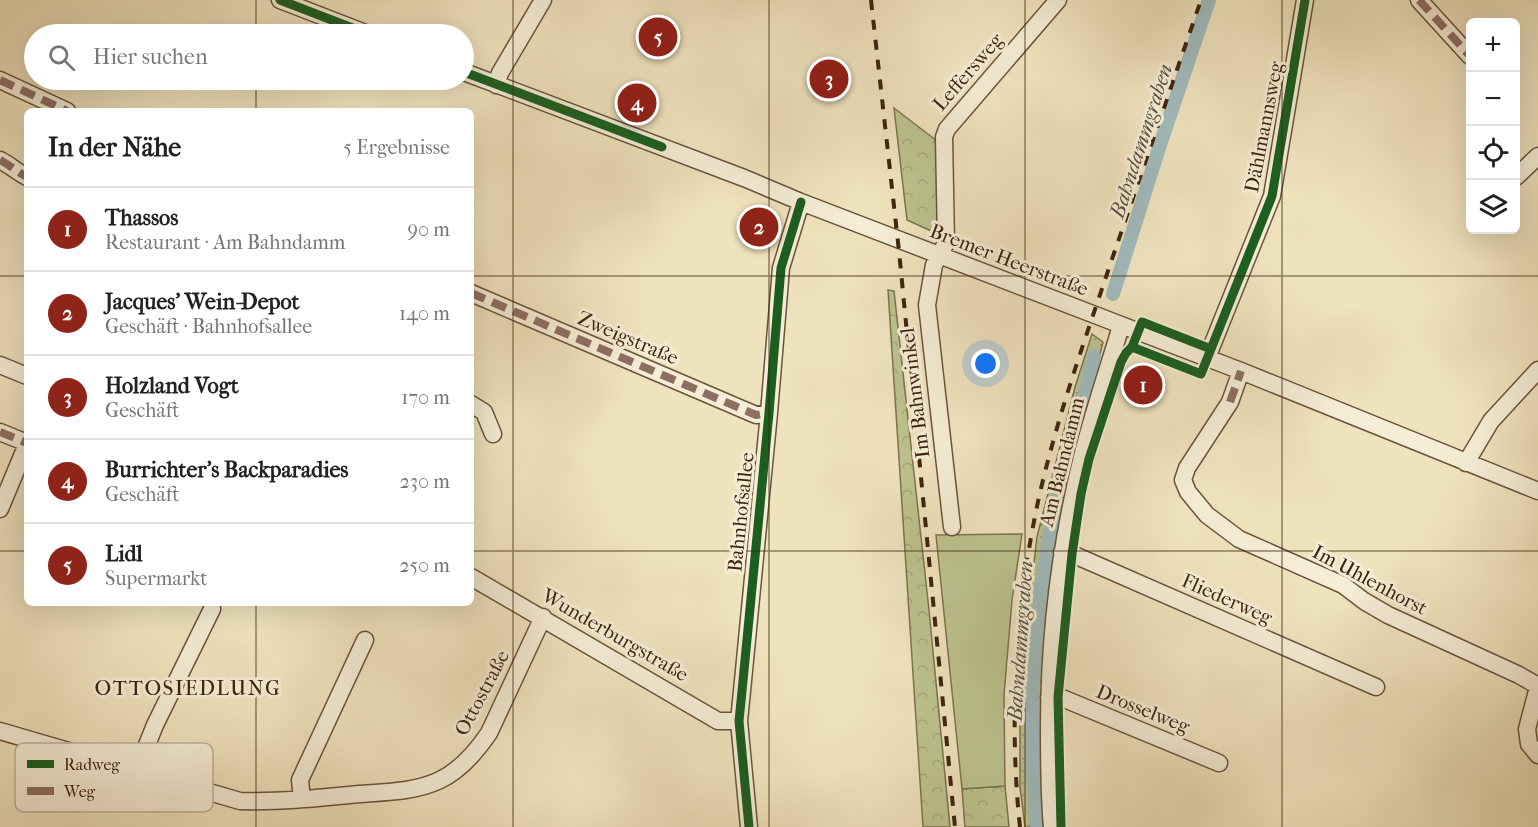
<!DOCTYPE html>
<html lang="de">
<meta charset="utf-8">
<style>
:root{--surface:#fff;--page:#f2f2f2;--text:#222;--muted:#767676;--line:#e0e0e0;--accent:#8f2418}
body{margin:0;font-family:"IM FELL French Canon",serif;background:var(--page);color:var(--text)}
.controls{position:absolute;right:18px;top:18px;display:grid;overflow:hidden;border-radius:9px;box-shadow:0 6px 24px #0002}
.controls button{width:54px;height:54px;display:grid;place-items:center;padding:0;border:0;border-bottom:2px solid var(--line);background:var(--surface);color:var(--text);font:30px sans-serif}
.you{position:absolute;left:986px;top:364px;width:21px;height:21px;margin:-15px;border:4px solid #fff;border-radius:50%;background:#1a73e8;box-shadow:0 0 0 9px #1a73e833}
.badge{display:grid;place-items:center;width:39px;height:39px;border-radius:50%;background:var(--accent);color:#fff;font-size:20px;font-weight:700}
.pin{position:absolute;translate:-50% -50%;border:3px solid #fff;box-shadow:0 2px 6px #0006}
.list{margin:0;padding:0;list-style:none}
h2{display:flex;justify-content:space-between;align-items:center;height:78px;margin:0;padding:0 24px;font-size:26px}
h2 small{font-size:20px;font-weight:400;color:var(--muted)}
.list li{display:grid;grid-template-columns:39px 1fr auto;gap:18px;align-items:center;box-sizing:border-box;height:84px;padding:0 24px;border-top:2px solid var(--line)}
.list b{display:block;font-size:22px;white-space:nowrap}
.list p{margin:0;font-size:20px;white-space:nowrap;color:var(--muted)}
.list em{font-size:20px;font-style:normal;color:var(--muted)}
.icon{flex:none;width:33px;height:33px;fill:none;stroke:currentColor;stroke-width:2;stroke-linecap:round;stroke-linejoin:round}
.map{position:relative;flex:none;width:1538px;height:827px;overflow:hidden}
.search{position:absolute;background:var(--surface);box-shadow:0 6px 24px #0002;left:24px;top:24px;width:450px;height:66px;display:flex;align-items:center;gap:15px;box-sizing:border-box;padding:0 21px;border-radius:33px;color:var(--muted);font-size:22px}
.panel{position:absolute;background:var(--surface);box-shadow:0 6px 24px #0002;left:24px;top:108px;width:450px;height:498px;border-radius:9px}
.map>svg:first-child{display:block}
.grass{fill:url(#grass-dots);stroke:#7c744f;stroke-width:1.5}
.forest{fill:url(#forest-crowns);stroke:#7c744f;stroke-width:1.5}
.garden{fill:#bcc38f;stroke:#7c744f;stroke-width:1.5}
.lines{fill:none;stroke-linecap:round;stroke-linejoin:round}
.canal{stroke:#9fbbbd;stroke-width:14}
.minor-casing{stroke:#6a543b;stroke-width:19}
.minor{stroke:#f5edd5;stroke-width:16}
.rail{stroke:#3d250f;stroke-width:4;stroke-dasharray:10 10;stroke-linecap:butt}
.quiet{stroke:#8d6e63;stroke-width:8;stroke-dasharray:15 8;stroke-linecap:butt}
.cycleway-casing{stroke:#f5edd5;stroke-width:13}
.cycleway{stroke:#1b5e20;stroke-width:9}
.grid{fill:none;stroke:#3d250f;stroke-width:1.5;stroke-opacity:0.55}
.labels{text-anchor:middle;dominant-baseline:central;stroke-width:6;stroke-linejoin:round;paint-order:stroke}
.street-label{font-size:20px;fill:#3d250f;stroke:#f5edd5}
.water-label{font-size:21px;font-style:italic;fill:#5a5243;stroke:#f5edd5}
.neighbourhood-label{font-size:21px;letter-spacing:1.5px;fill:#3d250f;stroke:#f5edd5}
.key{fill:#f5edd5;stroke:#beb19a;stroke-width:1.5}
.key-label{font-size:16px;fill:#3d250f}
</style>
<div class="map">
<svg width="1538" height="827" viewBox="0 0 1538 827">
<defs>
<pattern id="grass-dots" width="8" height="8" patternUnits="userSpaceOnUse" patternTransform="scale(1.5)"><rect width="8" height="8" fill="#bcc38f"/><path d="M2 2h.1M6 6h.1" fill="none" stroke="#a2a77a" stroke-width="1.8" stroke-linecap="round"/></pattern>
<pattern id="forest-crowns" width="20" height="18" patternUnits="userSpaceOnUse" patternTransform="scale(1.5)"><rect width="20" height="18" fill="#bcc38f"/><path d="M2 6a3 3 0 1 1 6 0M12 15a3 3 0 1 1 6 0" fill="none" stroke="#a2a77a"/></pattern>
</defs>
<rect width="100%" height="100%" fill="#efe3be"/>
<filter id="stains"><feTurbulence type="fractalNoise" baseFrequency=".00333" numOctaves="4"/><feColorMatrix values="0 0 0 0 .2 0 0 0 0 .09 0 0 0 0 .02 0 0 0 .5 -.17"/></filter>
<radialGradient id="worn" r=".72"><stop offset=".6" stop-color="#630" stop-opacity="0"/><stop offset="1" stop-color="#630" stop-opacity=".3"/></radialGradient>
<path class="grass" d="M1092,334L1103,342L1067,493L1046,827H1025L1020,787V723L1026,632L1037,537L1075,387Z"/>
<path class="forest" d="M894,108L937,141L938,234L907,220Z
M888,290L894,291L929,610L950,827H923Z
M1005,786L1009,827H965L962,789Z"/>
<path class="garden" d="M1022,534L1012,600L1004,695L1005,786L962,789L936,535Z"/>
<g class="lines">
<path class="canal" d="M1113,294L1159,148L1209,0
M1037,827C1027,727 1033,622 1052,524C1064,467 1081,412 1094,356"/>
<defs>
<path id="minor" d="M280,0L368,34
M1419,0L1470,56
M464,72L744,178L801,202L1241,371L1538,491
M0,80L67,111
M496,85L500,73L543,0
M0,160C10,165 17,172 27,177
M1516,177L1538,156
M471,293L756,415L769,413
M1207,358L1272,196L1305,0
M0,365L27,376
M1241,371L1230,402L1187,468L1183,480L1188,492L1207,515L1239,539L1343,585L1364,601L1388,615L1519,675L1538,686
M471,404L484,412L493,434
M0,432L27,443
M1466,463L1491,421L1538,370
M0,509L27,444
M952,527L927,305L934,265L946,243L944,137L947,129L1058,0
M1062,552L1072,554L1376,687
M471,577L718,721H739
M1538,687L1527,729L1529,744L1538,755
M1049,697L1062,698L1219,763
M0,731L240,801C280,802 319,798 359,794C386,792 415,792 440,780C461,770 476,752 489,733L543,617
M136,772L155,725L212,609
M302,799L300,780L365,640
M749,827L739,721L742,691L769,413L781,268L801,202
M1052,827C1049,794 1049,761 1049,727C1049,636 1060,546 1082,457C1093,413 1108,369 1121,326"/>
</defs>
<use href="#minor" class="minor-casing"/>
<use href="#minor" class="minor"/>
<path class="rail" d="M871,0L899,251L955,827
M1020,827C1007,708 1018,568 1050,453C1067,389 1090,325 1111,262C1141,175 1171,87 1201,0"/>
<path class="quiet" d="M1419,0L1470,56
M0,80L67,111
M0,160C10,165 17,172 27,177
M471,293L756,415L769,413
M1230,402L1241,371
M0,432L27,443"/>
<defs>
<path id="cycleway" d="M280,0L368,34
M464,72L662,147
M1132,347L1201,374L1272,196L1305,0
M749,827L739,721L742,691L769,413L781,268L801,202
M1061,827L1058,697L1072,554L1081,494L1089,459L1121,362L1126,353L1132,347L1142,322L1211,349"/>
</defs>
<use href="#cycleway" class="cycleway-casing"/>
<use href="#cycleway" class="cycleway"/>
</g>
<path class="grid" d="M256,0V34M513,0V827M769,0V827M1025,0V827M1282,0V827M256,80V111M0,276H27M471,276H1538M0,551H27M471,551H1538M256,603V827"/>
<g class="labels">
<g class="street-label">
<text transform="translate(968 72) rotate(-49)">Leffersweg</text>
<text transform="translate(1264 127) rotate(-79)">Dählmannsweg</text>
<text transform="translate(1009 260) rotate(21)">Bremer Heerstraße</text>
<text transform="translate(628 338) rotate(23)">Zweigstraße</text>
<text transform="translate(915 393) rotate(-97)">Im Bahnwinkel</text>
<text transform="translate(1062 462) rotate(-76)">Am Bahndamm</text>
<text transform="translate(741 512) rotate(-84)">Bahnhofsallee</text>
<text transform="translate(1370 580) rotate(28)">Im Uhlenhorst</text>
<text transform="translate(1227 599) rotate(24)">Fliederweg</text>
<text transform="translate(615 635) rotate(30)">Wunderburgstraße</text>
<text transform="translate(482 693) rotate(-62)">Ottostraße</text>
<text transform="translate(1143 709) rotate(22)">Drosselweg</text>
</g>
<g class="water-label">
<text transform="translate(1141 141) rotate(-72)">Bahndammgraben</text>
<text transform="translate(1020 641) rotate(-86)">Bahndammgraben</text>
</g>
<g class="neighbourhood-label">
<text x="188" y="688">OTTOSIEDLUNG</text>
</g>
</g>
<rect x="15" y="743" width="198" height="69" rx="9" class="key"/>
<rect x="27" y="760" width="27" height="8" fill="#1b5e20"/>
<rect x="27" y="787" width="27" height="8" fill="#8d6e63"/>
<g class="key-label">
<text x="64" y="770">Radweg</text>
<text x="64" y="797">Weg</text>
</g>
<rect width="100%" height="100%" filter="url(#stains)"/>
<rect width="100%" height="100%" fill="url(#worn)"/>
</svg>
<div class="controls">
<button>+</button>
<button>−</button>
<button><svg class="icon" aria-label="locate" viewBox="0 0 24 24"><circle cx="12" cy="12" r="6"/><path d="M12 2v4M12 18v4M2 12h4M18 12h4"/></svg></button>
<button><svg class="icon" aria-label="layers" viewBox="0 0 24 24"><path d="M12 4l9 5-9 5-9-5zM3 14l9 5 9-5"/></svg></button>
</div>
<div class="you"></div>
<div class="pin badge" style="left:1143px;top:385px">1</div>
<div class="pin badge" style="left:759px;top:227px">2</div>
<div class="pin badge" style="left:829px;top:79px">3</div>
<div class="pin badge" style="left:637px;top:103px">4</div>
<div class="pin badge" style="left:658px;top:37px">5</div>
<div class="search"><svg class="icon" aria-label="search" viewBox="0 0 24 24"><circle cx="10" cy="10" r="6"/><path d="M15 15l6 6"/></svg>Hier suchen</div>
<section class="panel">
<h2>In der Nähe<small>5 Ergebnisse</small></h2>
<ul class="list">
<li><span class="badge">1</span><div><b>Thassos</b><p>Restaurant · Am Bahndamm</p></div><em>90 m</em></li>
<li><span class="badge">2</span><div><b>Jacques' Wein-Depot</b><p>Geschäft · Bahnhofsallee</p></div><em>140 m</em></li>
<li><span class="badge">3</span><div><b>Holzland Vogt</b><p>Geschäft</p></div><em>170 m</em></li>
<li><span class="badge">4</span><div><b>Burrichter's Backparadies</b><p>Geschäft</p></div><em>230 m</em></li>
<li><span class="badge">5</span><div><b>Lidl</b><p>Supermarkt</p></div><em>250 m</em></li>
</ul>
</section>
</div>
